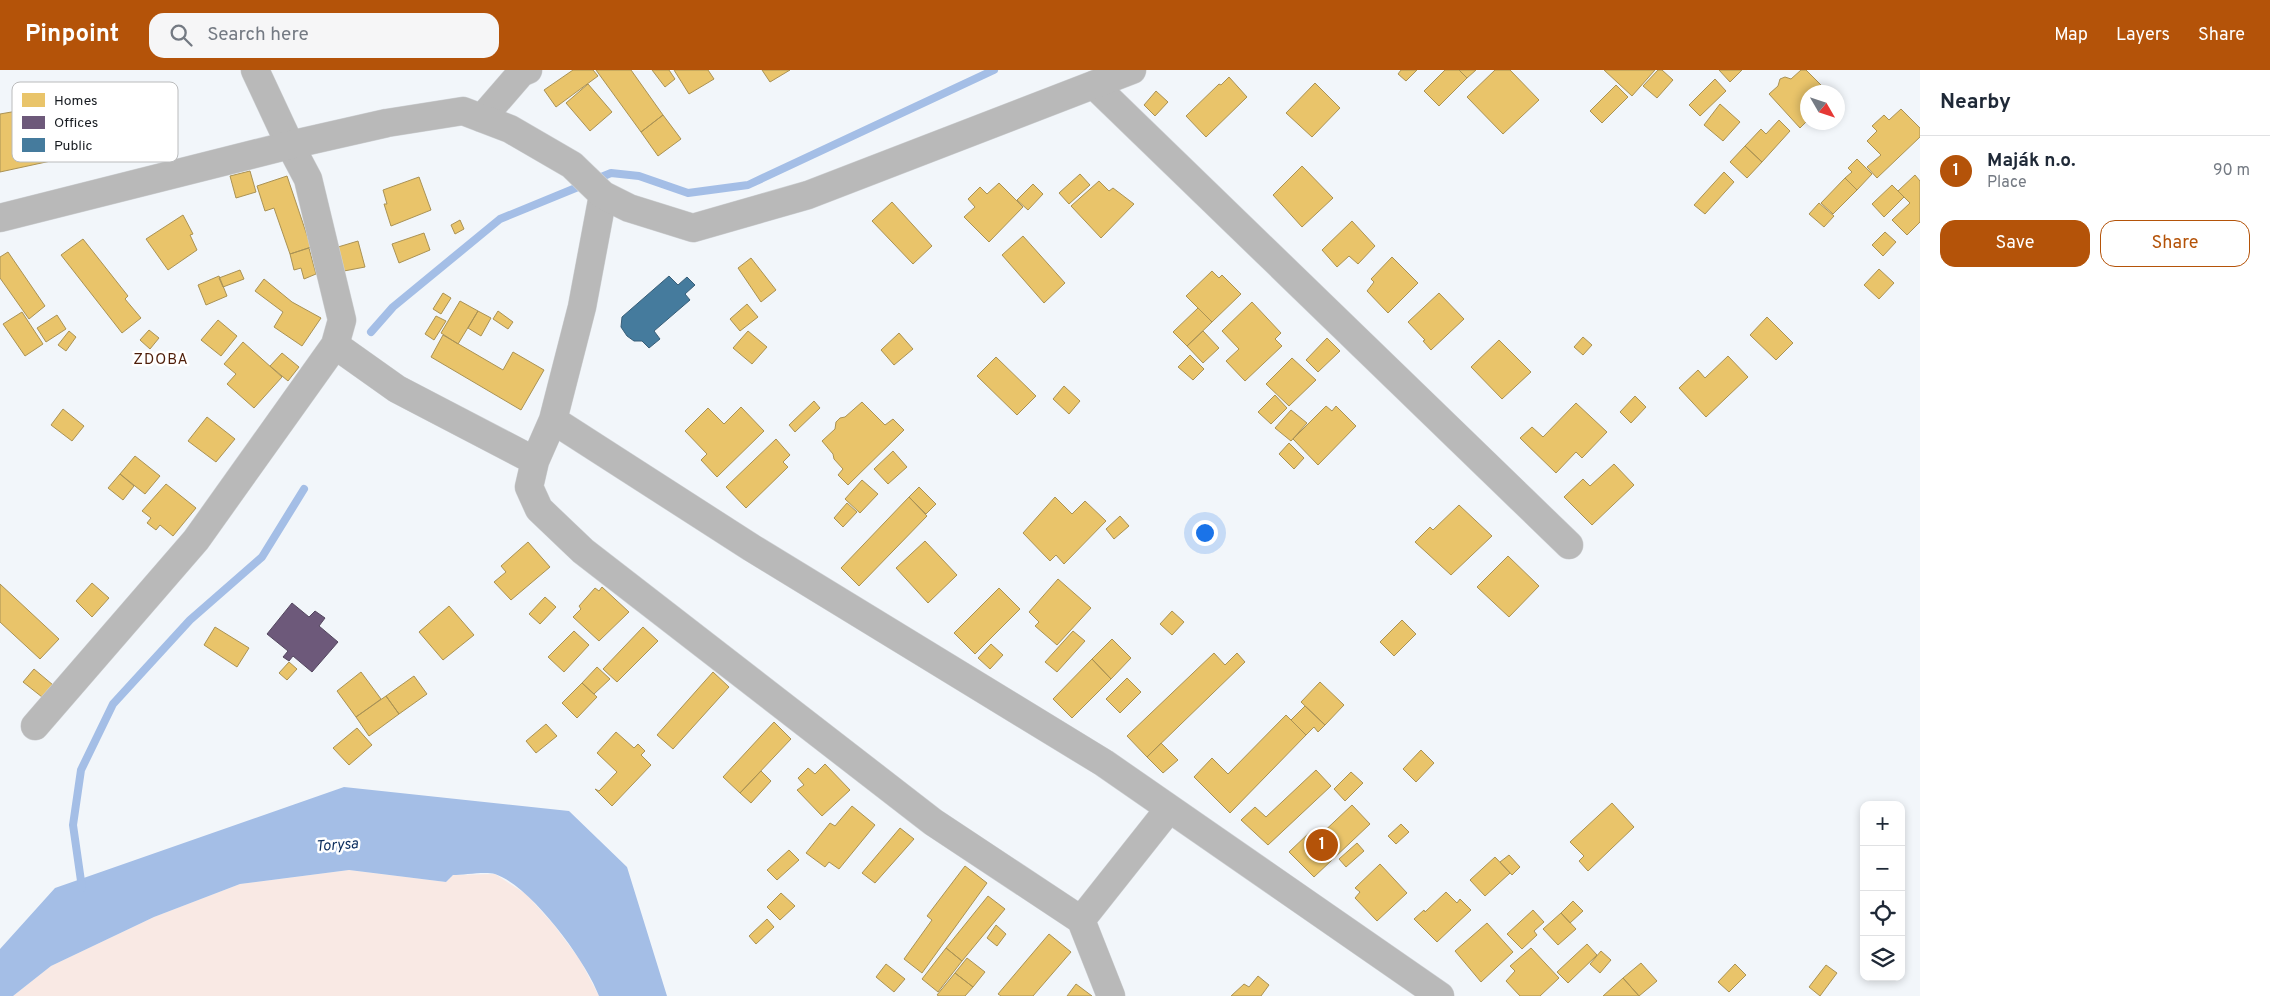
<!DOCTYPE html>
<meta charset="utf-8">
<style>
:root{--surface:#fff;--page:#f6f6f7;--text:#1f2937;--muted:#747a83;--line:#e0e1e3;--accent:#b45309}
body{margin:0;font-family:Overpass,sans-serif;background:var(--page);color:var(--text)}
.controls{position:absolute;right:15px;bottom:15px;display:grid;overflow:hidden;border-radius:10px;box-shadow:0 2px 8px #0003}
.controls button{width:45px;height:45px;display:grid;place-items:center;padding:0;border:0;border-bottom:1px solid var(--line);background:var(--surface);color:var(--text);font:25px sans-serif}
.compass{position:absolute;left:1800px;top:15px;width:45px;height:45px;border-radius:50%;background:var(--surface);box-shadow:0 2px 8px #0003;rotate:129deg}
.you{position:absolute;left:1204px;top:462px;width:18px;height:18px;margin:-12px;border:4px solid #fff;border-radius:50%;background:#1a73e8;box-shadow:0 0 0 8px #1a73e833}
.badge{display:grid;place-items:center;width:32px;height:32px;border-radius:50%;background:var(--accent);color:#fff;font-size:16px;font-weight:700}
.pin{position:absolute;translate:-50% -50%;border:2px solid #fff;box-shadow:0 1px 5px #0006}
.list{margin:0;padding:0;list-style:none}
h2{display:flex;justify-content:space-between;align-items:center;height:65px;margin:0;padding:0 20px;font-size:21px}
h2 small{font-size:16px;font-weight:400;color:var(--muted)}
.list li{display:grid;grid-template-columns:32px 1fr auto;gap:15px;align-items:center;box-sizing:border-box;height:70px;padding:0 20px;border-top:1px solid var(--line)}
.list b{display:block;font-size:19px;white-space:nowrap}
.list p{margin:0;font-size:16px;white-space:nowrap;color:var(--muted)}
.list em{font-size:16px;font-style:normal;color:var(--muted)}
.actions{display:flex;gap:10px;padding:15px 20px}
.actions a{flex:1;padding:11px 0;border:1px solid var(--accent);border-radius:15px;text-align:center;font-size:18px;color:var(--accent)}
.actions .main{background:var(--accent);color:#fff}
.icon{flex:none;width:28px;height:28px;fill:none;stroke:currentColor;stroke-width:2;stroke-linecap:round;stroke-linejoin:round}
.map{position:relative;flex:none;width:1920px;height:926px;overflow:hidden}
header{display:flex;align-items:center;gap:30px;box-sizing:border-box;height:70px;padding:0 25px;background:var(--accent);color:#fff}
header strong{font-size:24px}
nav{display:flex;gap:28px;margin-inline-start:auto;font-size:18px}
.search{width:350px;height:45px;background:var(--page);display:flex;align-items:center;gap:12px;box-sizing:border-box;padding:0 18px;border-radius:15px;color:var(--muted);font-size:19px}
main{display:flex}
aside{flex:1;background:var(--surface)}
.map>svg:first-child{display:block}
.green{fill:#f9e9e4}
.water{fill:#a4bee6}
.homes{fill:#e9c46a;stroke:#aa9254}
.offices{fill:#6d597a;stroke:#54475f}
.public{fill:#457b9d;stroke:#385e78}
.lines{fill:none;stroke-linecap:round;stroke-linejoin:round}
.stream{stroke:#a4bee6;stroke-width:8}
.minor-casing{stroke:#d0d3d6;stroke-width:29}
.tertiary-casing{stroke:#d0d3d6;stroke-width:29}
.minor{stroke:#b9b9b9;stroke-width:28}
.tertiary{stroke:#b9b9b9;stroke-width:28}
.labels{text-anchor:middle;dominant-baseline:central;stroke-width:5;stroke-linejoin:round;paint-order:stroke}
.neighbourhood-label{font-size:15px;letter-spacing:1px;fill:#4e1d08;stroke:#fff}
.water-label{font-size:15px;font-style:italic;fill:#0a2c5d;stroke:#fff}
.key{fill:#fff;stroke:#babbbc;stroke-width:1}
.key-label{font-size:14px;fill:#181c21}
</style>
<header>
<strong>Pinpoint</strong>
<div class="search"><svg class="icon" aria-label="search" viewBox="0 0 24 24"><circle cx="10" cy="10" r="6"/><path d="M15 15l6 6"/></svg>Search here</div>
<nav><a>Map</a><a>Layers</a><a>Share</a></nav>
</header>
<main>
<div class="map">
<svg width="1920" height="926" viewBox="0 0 1920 926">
<rect width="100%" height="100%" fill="#f2f6fa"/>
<path class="green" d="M349,800L446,812L453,805L495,804L526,824L554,855L580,890L599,926H13L51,896L154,847L240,814Z"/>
<path class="water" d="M344,717L569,741L627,797L667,926H599C586,891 531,816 495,804C486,801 463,805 453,805L446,812L349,800L240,814L154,847L51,896L13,926H0V879L55,818Z"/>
<path class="homes" d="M573,0H593L598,6L556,37L544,20Z
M596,0H631L663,45L641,62Z
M652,0H669L675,9L665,17Z
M674,0H708L714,9L689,24Z
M762,0H790L770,12Z
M1401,0H1417L1406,11L1398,4Z
M1445,0H1459L1467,8L1439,36L1424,21Z
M1459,0H1476L1467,8Z
M1495,0H1510L1539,30L1503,64L1467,27Z
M1604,0H1655L1632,26Z
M1658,0H1662L1673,10L1657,28L1643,16Z
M1719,0H1742L1730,12Z
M1801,0H1806L1828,22H1808V50L1800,58L1769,24L1778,16L1780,9L1785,7L1791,9Z
M1229,7L1247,27L1206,67L1186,46L1219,14L1221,15Z
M1715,9L1726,21L1700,46L1689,35Z
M1315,13L1340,38L1312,67L1286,43Z
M588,14L612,42L590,61L566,33Z
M1616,15L1628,27L1602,53L1590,41Z
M1156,21L1168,32L1155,46L1144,35Z
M119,31L121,39L130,37L135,59L125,61L129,74L0,102V44L23,40L25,51Z
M1720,34L1740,52L1723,71L1704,55Z
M1901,39L1920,58V67L1877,108L1867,97L1881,85L1867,71L1877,61L1872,56L1884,45L1889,50Z
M663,45L681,69L658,86L641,62Z
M1779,50L1790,61L1762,92L1745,76L1761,59L1766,64Z
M1745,76L1762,92L1747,108L1730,92Z
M1857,89L1872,104L1857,120L1845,108L1852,102L1848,98Z
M1302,96L1333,128L1302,157L1273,125Z
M250,101L256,122L236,128L230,106Z
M1724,102L1734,112L1705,144L1694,135Z
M1080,104L1090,115L1069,134L1059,123Z
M1915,105L1920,111V152L1907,165L1892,150L1910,133L1898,121Z
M287,106L311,177L290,184L274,138L265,141L257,116Z
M419,107L431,140L391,156L384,134H387L383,120Z
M1845,108L1857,120L1833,144L1821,133Z
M1099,111L1109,121L1113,118L1134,134L1101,168L1071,136Z
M999,113L1023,137L989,172L964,147L975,137L968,129L980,117L987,124Z
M1033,114L1043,124L1028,140L1017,130Z
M1892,115L1904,127L1884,147L1872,134Z
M892,132L932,176L913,194L872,151Z
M1819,133L1834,146L1824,157L1809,144Z
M183,145L193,164L190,165L197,180L168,200L146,169Z
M460,150L464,159L455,164L451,155Z
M1352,151L1375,176L1358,194L1349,186L1337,197L1322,180Z
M1885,162L1896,172L1883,186L1872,175Z
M424,163L430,180L399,193L392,174Z
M1023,166L1065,213L1044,233L1002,185Z
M83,169L128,226L125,229L141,248L122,263L61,185Z
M358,171L365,197L344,201L338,177Z
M309,178L316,204L304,209L301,198L294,200L290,184Z
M8,182L45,236L29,249L0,208V187Z
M1392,187L1418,213L1388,243L1367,221L1374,212L1371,209Z
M751,188L776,220L761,232L738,198Z
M1879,199L1894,213L1879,229L1864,215Z
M240,200L244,209L223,217L219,208Z
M1212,201L1219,208L1222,205L1241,224L1212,252L1186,226Z
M219,206L227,226L206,235L198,215Z
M264,209L292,232L321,248L302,276L274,257L283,242L255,221Z
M443,223L451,228L441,244L433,239Z
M1439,223L1464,249L1431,280L1423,271L1425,270L1408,252Z
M460,231L478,241L458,274L441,263Z
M1252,232L1281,263L1275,269L1282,276L1245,311L1226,291L1239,279L1222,261Z
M747,234L758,247L740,261L730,249Z
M1198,238L1212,252L1187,276L1173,262Z
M478,241L491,248L481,266L468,258Z
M498,241L513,252L508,259L493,249Z
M22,242L43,274L25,286L3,254Z
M57,245L66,259L46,272L37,258Z
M436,246L446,251L434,270L425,264Z
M1767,247L1793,273L1776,290L1750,265Z
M218,250L237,266L221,286L201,270Z
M149,260L159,268L150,279L140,270Z
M69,261L76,267L66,281L58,275Z
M748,261L767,277L752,294L733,278Z
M1203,261L1219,278L1203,293L1187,276Z
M899,263L913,279L894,295L881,280Z
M443,265L503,300L513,282L544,300L521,340L431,287Z
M1583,267L1592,275L1583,285L1574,277Z
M1327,268L1340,281L1318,302L1306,290Z
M1499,270L1531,302L1502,329L1471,297Z
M243,272L282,307L254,338L227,314L236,304L224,294Z
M282,283L299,297L288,311L270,296Z
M1190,285L1204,299L1193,310L1178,297Z
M1728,286L1748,307L1706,347L1679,318L1698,300L1705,308Z
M996,287L1036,326L1017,345L977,306Z
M1292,288L1316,310L1289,336L1266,314Z
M1064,316L1080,331L1069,344L1053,329Z
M1275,325L1287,338L1271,354L1258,342Z
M1635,326L1646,337L1631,353L1620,342Z
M814,331L820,338L795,362L789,355Z
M862,332L885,355L893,349L904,360L848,415L838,405L843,399L834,389L833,384L822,371L835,359L836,352L840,348L845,347Z
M1576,333L1607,362L1582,388L1576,382L1556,403L1520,368L1532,357L1543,367Z
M1326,336L1332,341L1336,336L1356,356L1318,395L1293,369Z
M741,337L764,361L717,407L701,390L707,384L685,361L708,338L724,354Z
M63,339L84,356L72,371L51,355Z
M1291,340L1307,353L1291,371L1275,358Z
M207,347L235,369L216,392L188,371Z
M776,369L790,385L783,392L788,397L746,438L726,417Z
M1289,373L1304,388L1294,399L1279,384Z
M893,381L907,397L888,414L874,399Z
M135,386L160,406L145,424L120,404Z
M1614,394L1634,415L1592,455L1564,427L1583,409L1590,416Z
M120,404L134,416L123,430L108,418Z
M862,410L878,424L860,443L845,429Z
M166,414L196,438L173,466L160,455L156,460L147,453L151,448L142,441Z
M919,417L936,434L926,444L909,427Z
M909,427L927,446L859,516L841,498Z
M1055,427L1072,444L1085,431L1106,451L1064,494L1056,485L1050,491L1023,463Z
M847,433L857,442L843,457L834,448Z
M1459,435L1492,466L1451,505L1415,472L1430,457L1433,460Z
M1120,446L1129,456L1114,469L1106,459Z
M925,471L957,505L928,533L896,498Z
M528,472L550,497L511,530L494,512L506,502L501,496Z
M1508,486L1539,516L1509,547L1477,517Z
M1058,509L1091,538L1057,575L1035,556L1039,552L1029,542Z
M92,513L109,528L92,547L76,531Z
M0,514L59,569L40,589L0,552Z
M602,517L629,542L599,571L573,547L581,539L579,536L595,518L599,521Z
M999,518L1020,539L975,584L954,563Z
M545,527L556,537L540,554L529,544Z
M449,536L474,565L443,590L419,562Z
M1172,541L1184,552L1172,565L1160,554Z
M1402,550L1416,564L1394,586L1380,572Z
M215,557L249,578L237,597L204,575Z
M643,557L658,571L617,612L603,599Z
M574,561L589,575L564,602L548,587Z
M1073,561L1085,571L1057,602L1045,592Z
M1112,569L1131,588L1111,609L1092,589Z
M991,574L1003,585L990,599L978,588Z
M1214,583L1225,595L1237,583L1245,592L1147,687L1127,666Z
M1092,589L1111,609L1072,648L1053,629Z
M289,592L297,599L287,610L279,603Z
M597,597L610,609L594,624L582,613Z
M34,599L53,615L42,627L23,612Z
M361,602L381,629L356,647L337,621Z
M713,602L729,617L673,679L657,665Z
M414,606L427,624L399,644L386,626Z
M1127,608L1141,622L1120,643L1106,629Z
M1320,612L1344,635L1325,655L1301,632Z
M582,613L597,627L577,648L562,633Z
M386,626L399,644L369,666L356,647Z
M1305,636L1325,655L1318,662L1314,657L1306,665L1291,650Z
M1286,645L1306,665L1230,743L1194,707L1212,688L1228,704Z
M774,652L791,669L740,723L723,707Z
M546,654L557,666L536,683L526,671Z
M357,658L372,675L349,695L333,678Z
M616,662L634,678L638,674L645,681L641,685L651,695L612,736L595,719L599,721L617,702L597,683Z
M1161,673L1178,690L1163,703L1147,687Z
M1421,680L1434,693L1416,712L1403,699Z
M825,694L850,720L822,746L797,720L804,715L798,708L808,698L815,704Z
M1316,700L1331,716L1268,775L1241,750L1255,737L1266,747Z
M761,701L771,711L751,733L740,723Z
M1351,702L1363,713L1345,731L1334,719Z
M1612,733L1634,757L1588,801L1579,791L1584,786L1570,772Z
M1352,735L1370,754L1314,807L1289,782L1310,762L1317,768Z
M852,736L875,755L839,799L829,792L825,797L806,783L830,753L835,756Z
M1401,754L1409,762L1396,774L1388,766Z
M900,758L914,769L875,813L862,803Z
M1357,773L1364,781L1346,797L1339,789Z
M789,780L799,790L777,810L767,800Z
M1509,785L1520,797L1512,805L1500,792Z
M1495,787L1510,803L1485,826L1470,810Z
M1380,794L1407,823L1377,851L1355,828L1360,822L1355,818Z
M965,796L987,813L922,903L904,889L932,850L927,846Z
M1446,822L1457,833L1460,829L1471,840L1437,872L1414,849L1424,840L1425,842Z
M781,823L795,836L780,850L767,837Z
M988,826L1005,839L962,891L946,878Z
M1573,831L1583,841L1570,853L1561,843Z
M1533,840L1544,852L1534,861L1537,865L1522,879L1507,864Z
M1561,843L1576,859L1558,875L1543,859Z
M767,849L774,857L756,874L749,866Z
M1487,853L1513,882L1481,912L1455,881Z
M996,855L1006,864L997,876L987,868Z
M1049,864L1071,882L1033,926H1001L998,924Z
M1587,874L1597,885L1568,913L1557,902Z
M946,878L962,891L938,922L922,909Z
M1531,878L1559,908L1540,926H1520L1506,911L1515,901L1510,896Z
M1601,881L1611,890L1600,903L1590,894Z
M967,888L985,902L973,917L955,903Z
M1641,893L1657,911L1639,926L1623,908Z
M886,894L905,909L894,922L876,907Z
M1735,894L1746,905L1729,922L1718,912Z
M1826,895L1837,903L1820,926L1809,917Z
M955,903L973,917L965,926H939L937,925Z
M1258,906L1269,915L1261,926H1231L1244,914L1249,917Z
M1623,908L1639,926H1603Z
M1076,914L1092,926H1067Z"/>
<path class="offices" d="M292,533L309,547L315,541L325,548L319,556L338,572L312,602L293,586L289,591L283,587L288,581L267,564Z"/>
<path class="public" d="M669,206L678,215L687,207L695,215L685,224L690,230L654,261L660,269L649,278L642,271H634L627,266L621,257L622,247Z"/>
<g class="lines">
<path class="stream" d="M594,110L611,103L639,106L688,123L748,115L994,0
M371,262L393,237L500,149L583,115
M82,818L73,755L81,700L113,634L190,550L262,487L304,419"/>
<defs>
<path id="minor" d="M1094,15L1569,475
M482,48L521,3L528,0
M603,125L582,237L553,350L535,391L529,417L539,439L583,481L933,752L1081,850L1111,926
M335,275L397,319L535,391
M553,350L752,478L1104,693L1440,926
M35,656L196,470L335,275L342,250L308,109L290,75L255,0
M1081,850L1169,739"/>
<path id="tertiary" d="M0,148L290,75L387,53L463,41L510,59L572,95L603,125L629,138L693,158L808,125L1132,0"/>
</defs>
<use href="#minor" class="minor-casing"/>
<use href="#tertiary" class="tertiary-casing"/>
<use href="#minor" class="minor"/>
<use href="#tertiary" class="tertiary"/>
</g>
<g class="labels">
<g class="neighbourhood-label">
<text x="161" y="290">ZDOBA</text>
</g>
<g class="water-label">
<text transform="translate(337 776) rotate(-4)">Torysa</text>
</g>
</g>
<rect x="12" y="12" width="166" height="80" rx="8" class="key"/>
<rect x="22" y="23" width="23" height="14" fill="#e9c46a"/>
<rect x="22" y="46" width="23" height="13" fill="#6d597a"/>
<rect x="22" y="68" width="23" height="14" fill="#457b9d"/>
<g class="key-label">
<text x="54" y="35">Homes</text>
<text x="54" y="57">Offices</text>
<text x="54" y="80">Public</text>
</g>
</svg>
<div class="controls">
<button>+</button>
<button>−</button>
<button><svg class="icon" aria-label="locate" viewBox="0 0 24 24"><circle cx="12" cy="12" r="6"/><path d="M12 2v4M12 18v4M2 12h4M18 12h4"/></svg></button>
<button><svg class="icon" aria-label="layers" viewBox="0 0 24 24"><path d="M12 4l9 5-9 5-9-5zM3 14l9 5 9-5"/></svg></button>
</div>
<svg class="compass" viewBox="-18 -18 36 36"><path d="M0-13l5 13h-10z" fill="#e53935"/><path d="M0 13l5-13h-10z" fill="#747a83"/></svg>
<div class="you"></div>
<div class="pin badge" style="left:1322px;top:775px">1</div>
</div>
<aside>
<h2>Nearby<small></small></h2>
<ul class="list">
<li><span class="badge">1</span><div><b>Maják n.o.</b><p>Place</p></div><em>90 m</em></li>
</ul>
<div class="actions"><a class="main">Save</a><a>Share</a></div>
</aside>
</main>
